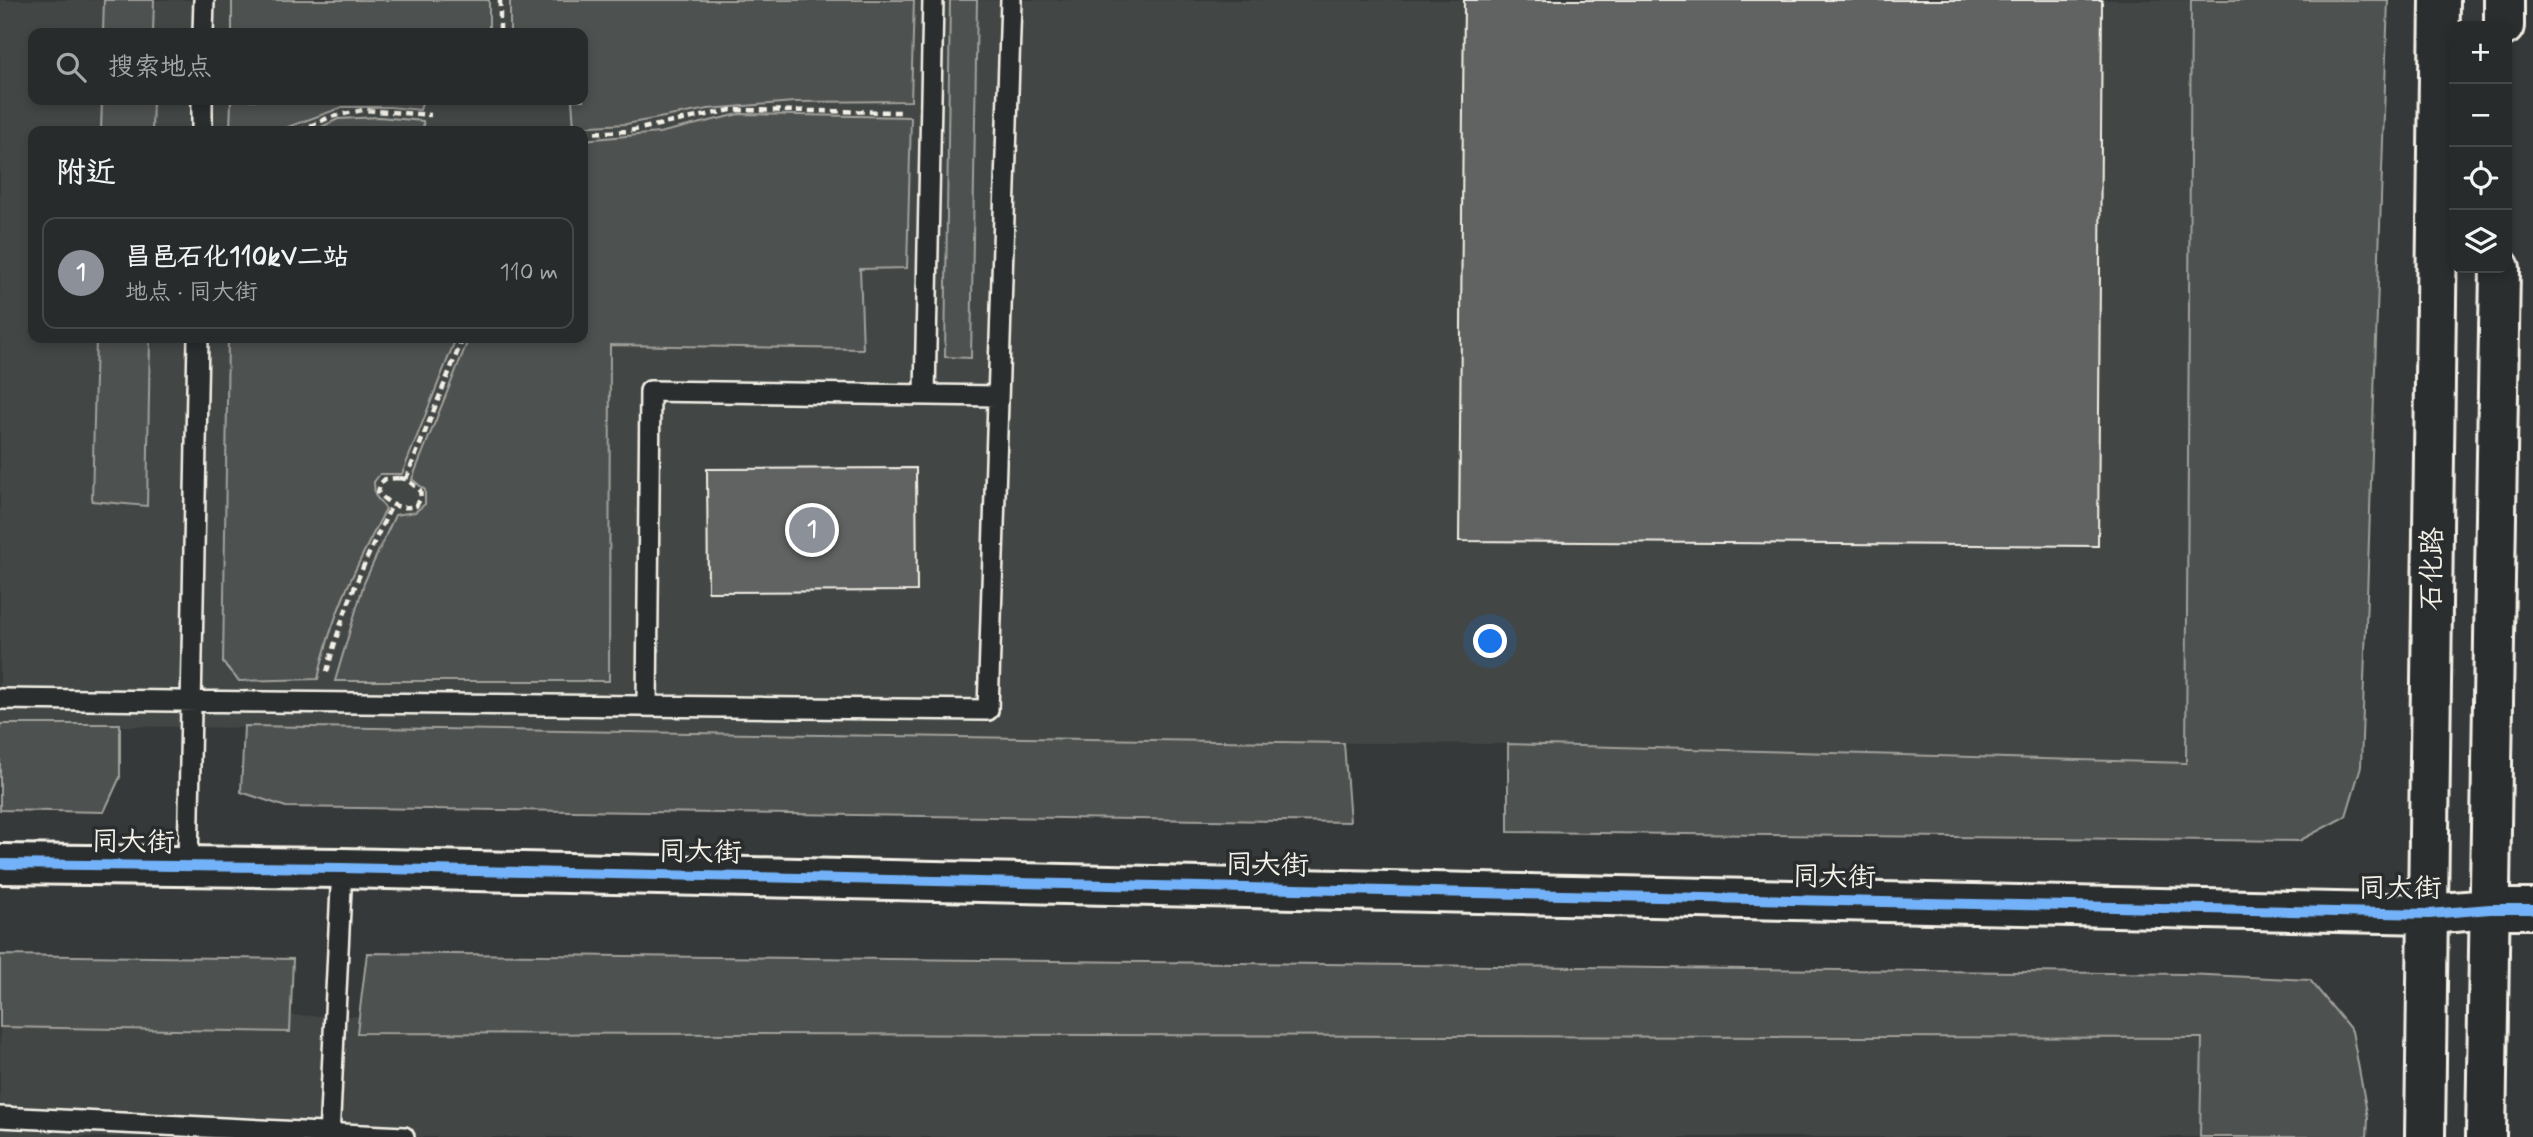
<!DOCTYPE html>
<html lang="zh">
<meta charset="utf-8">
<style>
:root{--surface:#282b2b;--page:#303333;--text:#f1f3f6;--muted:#a5a7a9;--line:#444747;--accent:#8c9099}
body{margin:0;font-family:Mynerve,"LXGW WenKai TC",sans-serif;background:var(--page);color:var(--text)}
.controls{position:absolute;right:21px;top:21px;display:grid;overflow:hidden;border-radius:14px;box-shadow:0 4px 10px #0003}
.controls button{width:63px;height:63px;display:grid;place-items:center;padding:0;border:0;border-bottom:2px solid var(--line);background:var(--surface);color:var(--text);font:35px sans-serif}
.you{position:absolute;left:1491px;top:642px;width:24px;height:24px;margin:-18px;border:5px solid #fff;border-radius:50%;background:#1a73e8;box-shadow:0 0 0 10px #1a73e833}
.badge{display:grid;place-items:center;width:46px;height:46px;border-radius:50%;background:var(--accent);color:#fff;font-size:23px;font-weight:700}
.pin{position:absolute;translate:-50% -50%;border:4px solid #fff;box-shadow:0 2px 7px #0006}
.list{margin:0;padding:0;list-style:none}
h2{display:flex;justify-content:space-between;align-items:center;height:91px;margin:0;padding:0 28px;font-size:30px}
h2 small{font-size:23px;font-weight:400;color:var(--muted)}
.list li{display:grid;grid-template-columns:46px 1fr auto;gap:21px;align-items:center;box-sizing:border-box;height:112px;margin:0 14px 14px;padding:0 14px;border:2px solid var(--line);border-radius:14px}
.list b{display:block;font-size:26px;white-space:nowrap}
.list p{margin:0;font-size:23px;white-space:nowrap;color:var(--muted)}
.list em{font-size:23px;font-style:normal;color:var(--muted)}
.icon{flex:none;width:38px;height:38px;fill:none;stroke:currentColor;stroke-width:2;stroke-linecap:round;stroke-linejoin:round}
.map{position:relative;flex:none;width:2533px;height:1137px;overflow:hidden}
.search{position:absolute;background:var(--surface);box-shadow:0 4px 10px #0003;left:28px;top:28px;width:560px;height:77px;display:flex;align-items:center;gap:18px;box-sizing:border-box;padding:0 24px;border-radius:14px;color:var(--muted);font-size:26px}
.panel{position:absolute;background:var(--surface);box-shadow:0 4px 10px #0003;left:28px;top:126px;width:560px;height:217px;border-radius:14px}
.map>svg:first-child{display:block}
.built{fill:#434645;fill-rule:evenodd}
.green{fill:#4e514f;stroke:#a1a19c;stroke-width:2}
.building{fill:#616362;stroke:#f4f1e8;stroke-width:2}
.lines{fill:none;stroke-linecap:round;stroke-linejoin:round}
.service-casing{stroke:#f4f1e8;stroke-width:24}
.tertiary-casing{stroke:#f4f1e8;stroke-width:44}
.secondary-casing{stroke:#f4f1e8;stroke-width:44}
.path{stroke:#f4f1e8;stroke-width:4.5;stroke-dasharray:7 5;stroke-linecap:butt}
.service{stroke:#2a2d2e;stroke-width:19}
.tertiary{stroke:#2a2d2e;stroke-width:38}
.secondary{stroke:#2a2d2e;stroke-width:38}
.cycleway-casing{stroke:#2a2d2e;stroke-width:15}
.cycleway{stroke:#73b2f8;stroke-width:10}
.labels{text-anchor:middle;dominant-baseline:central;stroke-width:7;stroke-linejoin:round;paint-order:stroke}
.street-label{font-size:28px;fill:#f4f1e8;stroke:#2a2d2e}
</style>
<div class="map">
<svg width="2533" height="1137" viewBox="0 0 2533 1137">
<rect width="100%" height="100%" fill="#363939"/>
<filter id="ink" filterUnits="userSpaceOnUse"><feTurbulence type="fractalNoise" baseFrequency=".0143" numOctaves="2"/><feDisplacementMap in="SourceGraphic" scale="14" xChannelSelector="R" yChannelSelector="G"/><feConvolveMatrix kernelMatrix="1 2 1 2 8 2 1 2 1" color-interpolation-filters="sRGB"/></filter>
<g filter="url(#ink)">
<path class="built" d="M0,0H2191L2186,763L1508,744L1024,740L0,724ZM33,33H583V100H33ZM33,131H583V338H33Z
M0,1012L2203,1038L2200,1137H0Z"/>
<path class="green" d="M104,0H154L153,33H103Z
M232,0H489V33H232Z
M510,0H914L911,101L794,102L708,109L626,124L574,127L572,100H583V33H510Z
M950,0H977L971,358L945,357Z
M2191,0H2388L2361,766L2346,816L2299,841L1508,832V744L2186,763Z
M102,100H153L152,131H101Z
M231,100H423L420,110L390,107H343L277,131H230Z
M739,114L911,117L907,268L860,269L863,349L610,345L609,681H335L364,583L395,515L415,512L425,504V490L412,479L469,338H583V140L659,133Z
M379,117L423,121L424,131H313L338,119Z
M96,338H150L147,506L92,501Z
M228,338H456L402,474H380L374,482L375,495L386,509C357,564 330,618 318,679L239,681L223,663Z
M0,724H120V777L104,812L0,810Z
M244,726L1344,743L1350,822L286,807L241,792Z
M367,953L2187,974L2310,980L2352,1031L2368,1118L2367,1137H2200L2202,1038L357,1033Z
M0,955L293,959L290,1032L0,1027Z"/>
<path class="building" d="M1464,0H2102L2098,546L1459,541Z
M916,468L917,591L708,592L707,469Z"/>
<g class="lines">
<defs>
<path id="service" d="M203,33L204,0
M202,131V100
M925,395L933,0
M0,699L988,710L1011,0
M647,706L650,391L998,396
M188,866L198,338
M0,1117L404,1137
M329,1137L342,868"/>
<path id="tertiary" d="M0,864L342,868L2429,914L2490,909H2533"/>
<path id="secondary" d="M2504,26V0
M2425,1137L2440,0
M2486,1137L2500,268"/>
</defs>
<use href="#service" class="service-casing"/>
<use href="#tertiary" class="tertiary-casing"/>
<use href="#secondary" class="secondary-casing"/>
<path class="path" d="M500,0V33
M299,131L330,117L363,110L431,115
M583,133L629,131L731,110L902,112
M399,478L406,479L420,490L421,498L416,506C399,510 390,505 378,493L380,484L385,479Z
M406,479L463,338
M327,672C341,613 366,558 392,505"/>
<use href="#service" class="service"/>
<use href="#tertiary" class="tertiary"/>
<use href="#secondary" class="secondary"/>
<defs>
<path id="cycleway" d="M0,864L342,868L2429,914L2490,909H2533"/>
</defs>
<use href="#cycleway" class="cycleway-casing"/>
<use href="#cycleway" class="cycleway"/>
</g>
</g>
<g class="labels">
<g class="street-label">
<text transform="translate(2433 569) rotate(-89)">石化路</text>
<text transform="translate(133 843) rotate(1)">同大街</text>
<text transform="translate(700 853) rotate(1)">同大街</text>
<text transform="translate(1267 866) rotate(1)">同大街</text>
<text transform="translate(1834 878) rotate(1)">同大街</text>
<text x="2400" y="889">同大街</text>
</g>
</g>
</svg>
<div class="controls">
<button>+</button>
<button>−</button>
<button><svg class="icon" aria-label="locate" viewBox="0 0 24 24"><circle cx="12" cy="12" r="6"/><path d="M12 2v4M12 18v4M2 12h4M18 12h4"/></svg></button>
<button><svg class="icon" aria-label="layers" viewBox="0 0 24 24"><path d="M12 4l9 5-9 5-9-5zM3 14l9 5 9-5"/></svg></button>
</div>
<div class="you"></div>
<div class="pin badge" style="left:812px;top:530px">1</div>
<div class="search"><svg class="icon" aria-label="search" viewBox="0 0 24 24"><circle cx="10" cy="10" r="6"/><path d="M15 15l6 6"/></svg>搜索地点</div>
<section class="panel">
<h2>附近<small></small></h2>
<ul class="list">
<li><span class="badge">1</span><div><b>昌邑石化110kV二站</b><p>地点 · 同大街</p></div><em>110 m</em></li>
</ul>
</section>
</div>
